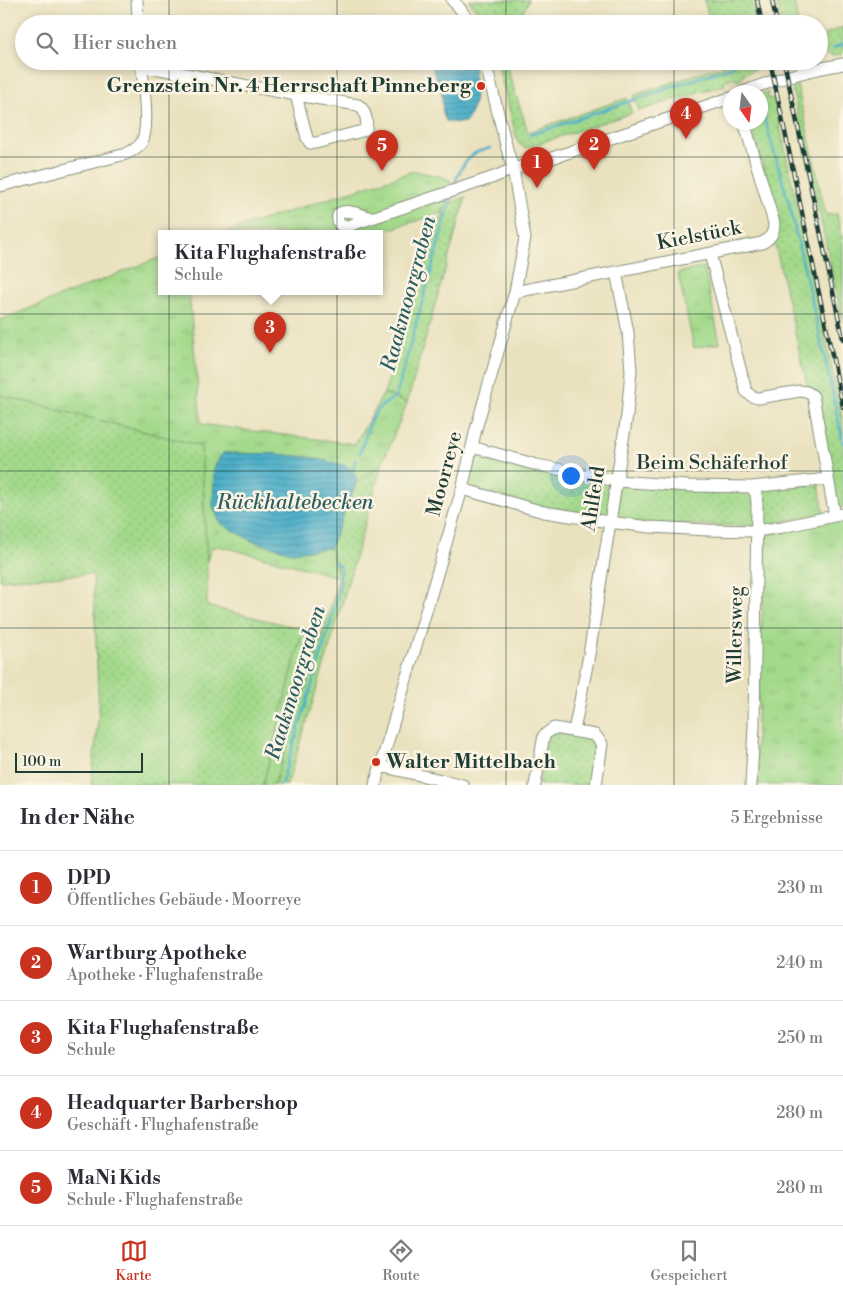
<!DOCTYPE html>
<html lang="de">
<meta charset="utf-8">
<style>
:root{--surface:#fff;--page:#f2f2f3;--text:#2b2b33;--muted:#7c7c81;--line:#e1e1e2;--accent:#c8321e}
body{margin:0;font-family:"Libre Bodoni",serif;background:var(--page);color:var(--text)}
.compass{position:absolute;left:723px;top:85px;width:45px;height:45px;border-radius:50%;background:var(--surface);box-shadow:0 2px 8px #0003;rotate:166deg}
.scale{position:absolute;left:15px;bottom:12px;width:128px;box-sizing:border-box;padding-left:5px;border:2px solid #1f3d34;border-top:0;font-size:14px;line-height:18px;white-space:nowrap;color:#1f3d34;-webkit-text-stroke:4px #fcf5e5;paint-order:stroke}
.you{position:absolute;left:570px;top:475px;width:18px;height:18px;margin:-12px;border:4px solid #fff;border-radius:50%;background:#1a73e8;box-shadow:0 0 0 8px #1a73e833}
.badge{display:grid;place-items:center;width:32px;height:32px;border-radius:50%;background:var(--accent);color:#fff;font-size:16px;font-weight:700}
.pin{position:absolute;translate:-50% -41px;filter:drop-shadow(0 1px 2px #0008)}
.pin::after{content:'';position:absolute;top:26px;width:18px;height:15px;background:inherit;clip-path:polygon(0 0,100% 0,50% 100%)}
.popup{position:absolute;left:158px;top:230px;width:225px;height:65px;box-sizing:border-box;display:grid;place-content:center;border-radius:0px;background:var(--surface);filter:drop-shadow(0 1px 4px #0005);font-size:16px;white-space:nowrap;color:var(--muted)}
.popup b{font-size:19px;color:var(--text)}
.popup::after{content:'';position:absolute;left:50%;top:100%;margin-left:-10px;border:10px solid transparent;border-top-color:var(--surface)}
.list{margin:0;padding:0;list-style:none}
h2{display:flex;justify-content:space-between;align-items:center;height:65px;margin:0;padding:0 20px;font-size:21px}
h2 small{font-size:16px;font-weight:400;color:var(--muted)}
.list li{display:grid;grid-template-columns:32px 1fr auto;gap:15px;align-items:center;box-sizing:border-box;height:75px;padding:0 20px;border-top:1px solid var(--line)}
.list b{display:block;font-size:19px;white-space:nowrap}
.list p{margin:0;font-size:16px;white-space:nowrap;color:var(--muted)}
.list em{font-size:16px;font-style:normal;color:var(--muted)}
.icon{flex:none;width:28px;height:28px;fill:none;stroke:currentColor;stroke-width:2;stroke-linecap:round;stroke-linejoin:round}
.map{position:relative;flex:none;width:843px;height:785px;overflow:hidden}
.search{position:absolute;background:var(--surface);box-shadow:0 2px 8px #0003;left:15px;right:15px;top:15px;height:55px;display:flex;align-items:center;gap:12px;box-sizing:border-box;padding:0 18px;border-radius:28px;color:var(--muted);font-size:19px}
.sheet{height:440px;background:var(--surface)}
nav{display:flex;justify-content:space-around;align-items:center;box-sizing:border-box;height:70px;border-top:1px solid var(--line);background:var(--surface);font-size:14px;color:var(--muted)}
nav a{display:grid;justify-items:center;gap:2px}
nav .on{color:var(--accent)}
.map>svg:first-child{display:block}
.grass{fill:url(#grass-dots);stroke:#608b5f}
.park{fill:url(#park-tufts);stroke:#608b5f}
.water{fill:url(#water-rules);stroke:#34757e}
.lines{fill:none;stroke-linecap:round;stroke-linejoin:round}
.stream{stroke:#49adc8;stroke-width:2.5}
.minor-casing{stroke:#84907a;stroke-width:13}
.minor{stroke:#fff;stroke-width:11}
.rail-casing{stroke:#1f3d34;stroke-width:4.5}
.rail{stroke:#fcf5e5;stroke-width:2.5;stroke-dasharray:8;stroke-linecap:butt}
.grid{fill:none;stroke:#1f3d34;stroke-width:1;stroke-opacity:0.55}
.poi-dot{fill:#c8321e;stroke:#fcf5e5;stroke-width:2}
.labels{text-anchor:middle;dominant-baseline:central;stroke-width:5;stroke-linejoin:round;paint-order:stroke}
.poi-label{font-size:20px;font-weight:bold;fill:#1f3d34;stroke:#fcf5e5;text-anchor:end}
.street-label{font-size:20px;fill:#1f3d34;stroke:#fcf5e5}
.water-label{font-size:21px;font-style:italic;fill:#2c5f60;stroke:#fcf5e5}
</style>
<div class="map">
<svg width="843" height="785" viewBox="0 0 843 785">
<defs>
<pattern id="grass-dots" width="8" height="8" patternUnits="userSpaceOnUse" patternTransform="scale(1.25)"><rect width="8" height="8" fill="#a2d98a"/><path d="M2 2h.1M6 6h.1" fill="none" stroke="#8bbb78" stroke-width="1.8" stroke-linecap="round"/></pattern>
<pattern id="park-tufts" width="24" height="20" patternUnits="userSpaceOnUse" patternTransform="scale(1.25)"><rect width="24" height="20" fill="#a2d98a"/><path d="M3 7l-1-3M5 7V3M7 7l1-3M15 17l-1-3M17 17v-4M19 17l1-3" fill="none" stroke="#8bbb78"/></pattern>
<pattern id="water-rules" width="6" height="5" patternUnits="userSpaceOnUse" patternTransform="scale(1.25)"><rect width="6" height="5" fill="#49adc8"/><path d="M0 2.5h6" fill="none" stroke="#3c8ea3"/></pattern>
</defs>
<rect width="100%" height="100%" fill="#fcf5e5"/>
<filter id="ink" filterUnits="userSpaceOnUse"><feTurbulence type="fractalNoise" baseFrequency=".02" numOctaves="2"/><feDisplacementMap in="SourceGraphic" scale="10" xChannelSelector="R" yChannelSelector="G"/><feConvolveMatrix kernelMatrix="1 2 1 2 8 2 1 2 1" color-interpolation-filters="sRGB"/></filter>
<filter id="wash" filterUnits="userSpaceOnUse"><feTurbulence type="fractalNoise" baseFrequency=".0096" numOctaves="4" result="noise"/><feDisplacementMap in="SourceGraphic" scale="20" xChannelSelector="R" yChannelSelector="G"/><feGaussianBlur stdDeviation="1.12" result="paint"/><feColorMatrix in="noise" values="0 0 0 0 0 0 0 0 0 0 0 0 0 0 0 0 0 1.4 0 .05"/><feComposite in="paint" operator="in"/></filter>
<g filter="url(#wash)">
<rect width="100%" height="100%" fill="#eae2bf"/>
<path class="grass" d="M470,0H529L523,11L520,24H484L479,13L469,1Z
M704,0H752L757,24H711Z
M843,27V54C840,55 834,57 831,56C821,55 822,42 824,35Z
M497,61H505L528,132L627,98L632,113L525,148L518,143Z
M722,61H759L760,67L742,75V79L737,81L735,77L724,81L725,85L702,91L639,111L634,96L638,94L711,69L723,67Z
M797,85L826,215L837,214L843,242V322L792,87Z
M768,92L769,99L774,98L843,421V507L838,508L808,389L774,240L778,229L779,218L750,123L760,122L761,95Z
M466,197L407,403L384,393L446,204Z
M0,395L201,446L207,561V606L303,629L263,785H91L99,712L93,574L0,580Z
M478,453L627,485H819L824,513L763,526L650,524L537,506L467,487Z
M382,464L327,656L287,785H274L323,633L339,577L330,548L357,481Z
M552,731L596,739L599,743L592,785H539L548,735Z"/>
<path class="park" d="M776,0H794L798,24H782Z
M414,171L443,177L451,181L446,204L442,213L374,234H219Z
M161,257V292H189L201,424L252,431L355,444L384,393L407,403L382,464L357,481L353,471L315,458L276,454L223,453L313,549L330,548L339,577L219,546L211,548L207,561L201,446L0,395V320Z
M704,267L720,343L694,348L678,273Z
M843,519V785H754L766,535Z
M303,629L323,633L274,785H263Z"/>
<path class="water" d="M432,61H472C476,81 478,105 466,122L458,123L446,121C440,110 444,101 441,89C438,79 431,72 432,61Z
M223,453L276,454L315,458L346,466L353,471L357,481L330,548L292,552L252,541L220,523L213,506L214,467Z"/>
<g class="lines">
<path class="stream" d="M832,49L843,44
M760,104L789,203L831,385L843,443
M530,135L734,66
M454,187C457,175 464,161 475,153C479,151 485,150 490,148
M360,453L371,420L379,408L396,396L452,195
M351,472L353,471L355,460
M281,785C296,736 312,687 326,637C333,614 342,590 340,566L334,562"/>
</g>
</g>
<g filter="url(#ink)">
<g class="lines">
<defs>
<path id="minor" d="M137,0L138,24
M452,0L458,6L471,24
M142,68L160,69L296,95L358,105C365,109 368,121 366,129L362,131L316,143H310L307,138L296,95
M743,92C775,79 808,70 843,64
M0,186L126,154C132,151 138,148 142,142C150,127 143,80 141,62
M371,218C363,215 331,202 339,224L343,227L348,226L494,177L513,169L552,158L730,98
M710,254L746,391C750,396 753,398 759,398L800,391L807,392L813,396L835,516
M515,292L762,243C771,238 774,233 774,223L744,122
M472,447L537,465L617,481L688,486L752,487L828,479
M462,489L544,512L609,522L650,527L708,530L756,531L782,527L843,514
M574,731L589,655L627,415L631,371L628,332L616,272
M380,766L463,785
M375,785L462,489L476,429L515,292L525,238L513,169L507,149L485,61
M535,785L544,735L554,728L595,735L602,744L596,785
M751,785L754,726L757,504L756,494L752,487"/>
</defs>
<use href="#minor" class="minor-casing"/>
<use href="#minor" class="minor"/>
<defs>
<path id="rail" d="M757,0L762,24
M772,0L777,24
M770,61L843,407
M784,61L843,339"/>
</defs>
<use href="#rail" class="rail-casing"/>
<use href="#rail" class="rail"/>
</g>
</g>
<path class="grid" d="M169,0V24M337,0V24M506,0V24M674,0V24M169,61V785M337,61V785M506,61V785M674,61V785M0,157H843M0,314H843M0,471H843M0,628H843"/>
<g class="poi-dot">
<circle cx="481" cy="86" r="5"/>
<circle cx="376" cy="762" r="5"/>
</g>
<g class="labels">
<g class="poi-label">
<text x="471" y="86">Grenzstein Nr. 4 Herrschaft Pinneberg</text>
<text x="386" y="762" text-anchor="start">Walter Mittelbach</text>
</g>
<g class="street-label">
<text transform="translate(699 236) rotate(-11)">Kielstück</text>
<text x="712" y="463">Beim Schäferhof</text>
<text transform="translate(445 474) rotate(-75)">Moorreye</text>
<text transform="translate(594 499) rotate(-81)">Ahlfeld</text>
<text transform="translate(736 635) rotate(-89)">Willersweg</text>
</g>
<g class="water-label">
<text transform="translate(409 294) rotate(-75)">Raakmoorgraben</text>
<text x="295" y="503">Rückhaltebecken</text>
<text transform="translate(296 683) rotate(-73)">Raakmoorgraben</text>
</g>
</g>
</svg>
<svg class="compass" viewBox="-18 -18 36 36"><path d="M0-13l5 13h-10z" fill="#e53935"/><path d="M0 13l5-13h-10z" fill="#7c7c81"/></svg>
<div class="scale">100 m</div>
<div class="you"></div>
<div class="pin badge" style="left:537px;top:188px">1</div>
<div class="pin badge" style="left:594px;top:170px">2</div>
<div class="pin badge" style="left:270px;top:353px">3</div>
<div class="popup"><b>Kita Flughafenstraße</b>Schule</div>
<div class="pin badge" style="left:686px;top:139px">4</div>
<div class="pin badge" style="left:382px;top:171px">5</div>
<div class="search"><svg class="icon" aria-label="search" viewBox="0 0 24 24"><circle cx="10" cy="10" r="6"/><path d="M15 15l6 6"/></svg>Hier suchen</div>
</div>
<section class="sheet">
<h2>In der Nähe<small>5 Ergebnisse</small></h2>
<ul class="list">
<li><span class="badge">1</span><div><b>DPD</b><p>Öffentliches Gebäude · Moorreye</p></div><em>230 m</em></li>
<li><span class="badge">2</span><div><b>Wartburg Apotheke</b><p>Apotheke · Flughafenstraße</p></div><em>240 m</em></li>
<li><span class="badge">3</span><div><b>Kita Flughafenstraße</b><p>Schule</p></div><em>250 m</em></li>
<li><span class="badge">4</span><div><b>Headquarter Barbershop</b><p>Geschäft · Flughafenstraße</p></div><em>280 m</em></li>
<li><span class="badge">5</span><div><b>MaNi Kids</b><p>Schule · Flughafenstraße</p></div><em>280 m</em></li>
</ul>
</section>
<nav>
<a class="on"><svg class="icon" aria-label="map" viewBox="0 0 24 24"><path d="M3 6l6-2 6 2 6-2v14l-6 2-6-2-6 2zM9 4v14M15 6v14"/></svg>Karte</a>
<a><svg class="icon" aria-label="directions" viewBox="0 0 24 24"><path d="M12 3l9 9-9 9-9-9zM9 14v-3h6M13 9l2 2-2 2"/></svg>Route</a>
<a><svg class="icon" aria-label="saved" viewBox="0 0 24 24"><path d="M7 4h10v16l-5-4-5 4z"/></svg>Gespeichert</a>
</nav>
